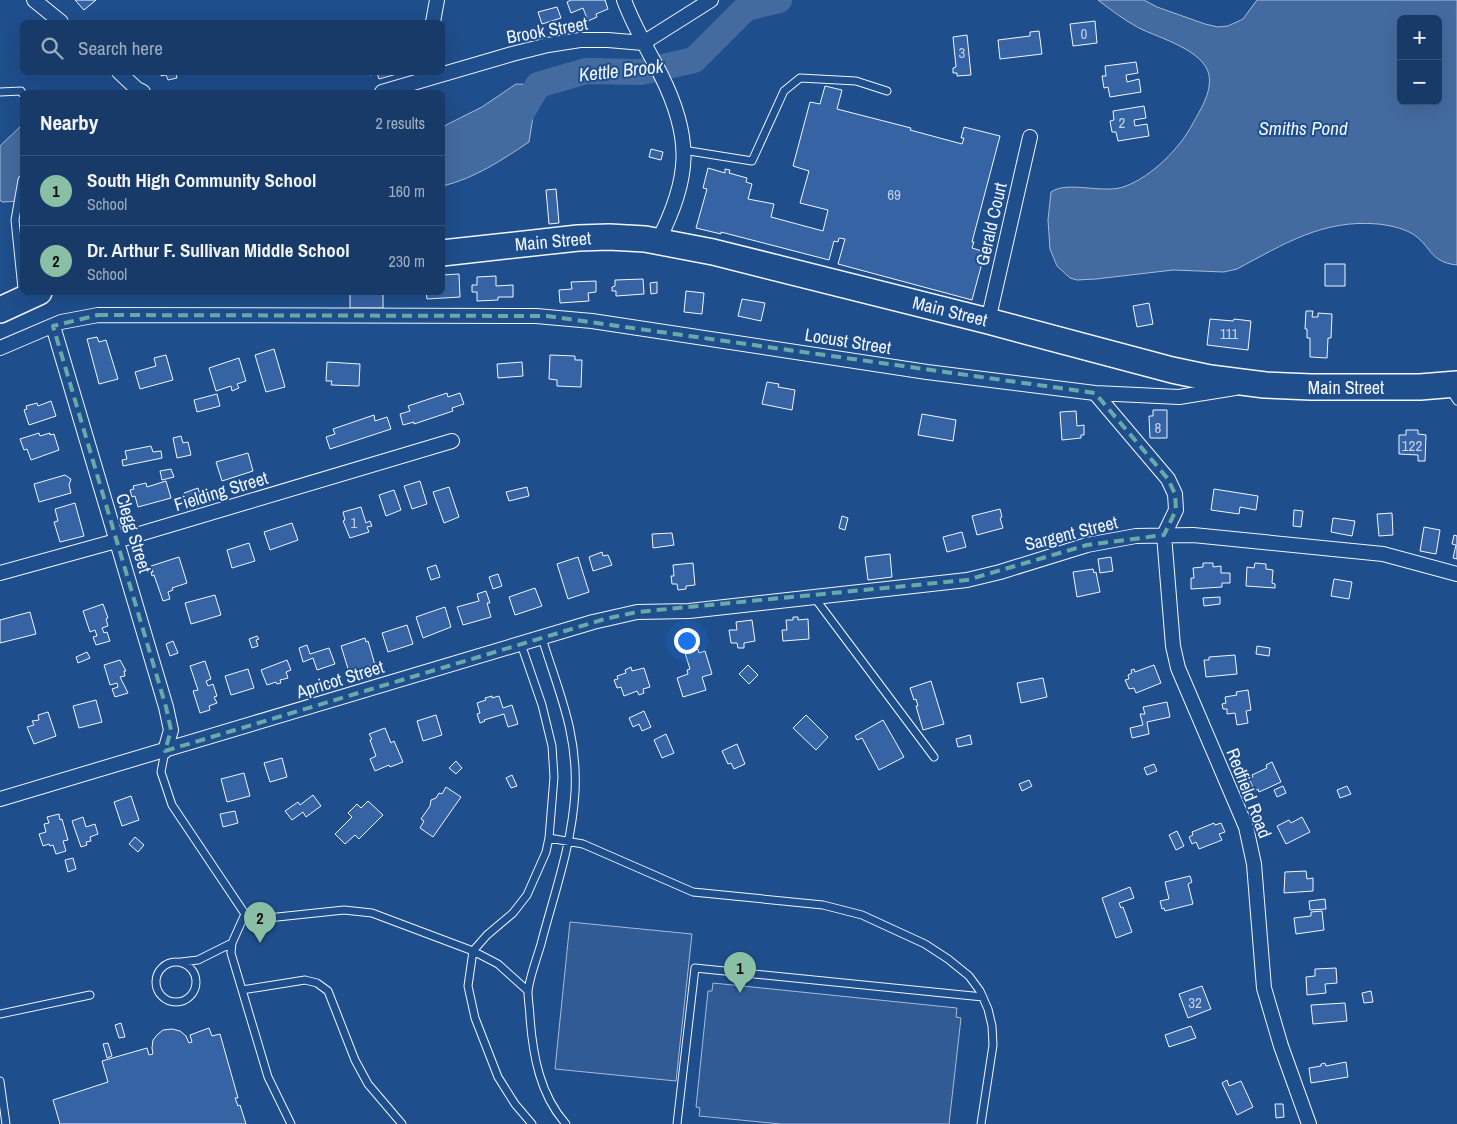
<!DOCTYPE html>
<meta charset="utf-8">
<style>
:root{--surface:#173a69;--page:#20416f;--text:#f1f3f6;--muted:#9eadc0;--line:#36547d;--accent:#8abfa5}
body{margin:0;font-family:"Archivo Narrow",sans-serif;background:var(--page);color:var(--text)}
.controls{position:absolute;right:15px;top:15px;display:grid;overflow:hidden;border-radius:8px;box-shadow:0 5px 20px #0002}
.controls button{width:45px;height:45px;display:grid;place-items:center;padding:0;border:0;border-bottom:1px solid var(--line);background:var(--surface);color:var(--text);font:25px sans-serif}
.you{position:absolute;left:686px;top:640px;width:18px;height:18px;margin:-12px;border:4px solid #fff;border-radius:50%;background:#1a73e8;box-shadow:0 0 0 8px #1a73e833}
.badge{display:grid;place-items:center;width:32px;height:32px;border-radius:50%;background:var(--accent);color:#111;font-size:16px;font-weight:700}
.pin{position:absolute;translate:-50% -41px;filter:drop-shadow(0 1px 2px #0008)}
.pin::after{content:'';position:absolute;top:26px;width:18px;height:15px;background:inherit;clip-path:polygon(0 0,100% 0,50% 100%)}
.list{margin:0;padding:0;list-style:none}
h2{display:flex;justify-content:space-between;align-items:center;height:65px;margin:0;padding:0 20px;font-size:21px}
h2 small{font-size:16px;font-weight:400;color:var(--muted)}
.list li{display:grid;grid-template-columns:32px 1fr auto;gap:15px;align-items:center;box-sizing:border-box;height:70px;padding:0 20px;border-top:1px solid var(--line)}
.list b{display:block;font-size:19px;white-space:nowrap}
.list p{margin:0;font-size:16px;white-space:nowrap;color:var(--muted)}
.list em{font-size:16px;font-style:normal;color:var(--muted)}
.icon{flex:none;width:28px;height:28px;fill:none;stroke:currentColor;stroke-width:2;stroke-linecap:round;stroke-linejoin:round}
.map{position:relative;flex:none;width:1457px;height:1124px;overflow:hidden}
.search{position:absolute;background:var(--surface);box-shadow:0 5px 20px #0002;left:20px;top:20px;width:425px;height:55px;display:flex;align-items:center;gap:12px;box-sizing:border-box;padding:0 18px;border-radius:8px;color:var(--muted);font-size:19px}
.panel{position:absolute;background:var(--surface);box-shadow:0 5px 20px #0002;left:20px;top:90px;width:425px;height:205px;border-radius:8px}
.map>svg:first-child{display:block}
.green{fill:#305b95;stroke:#a8bbd7}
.water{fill:#446ba0;stroke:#a8bbd7;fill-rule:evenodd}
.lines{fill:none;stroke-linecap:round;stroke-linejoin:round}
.river{stroke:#446ba0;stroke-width:26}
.building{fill:#3563a3;stroke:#f2f6ff}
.lane-casing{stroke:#f2f6ff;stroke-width:9}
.street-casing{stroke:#f2f6ff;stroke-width:16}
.highway-casing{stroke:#f2f6ff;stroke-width:28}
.lane{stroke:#1f4e8c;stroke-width:7}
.street{stroke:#1f4e8c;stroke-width:14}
.highway{stroke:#1f4e8c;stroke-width:25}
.marked{fill:none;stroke:#6aa9a8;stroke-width:4;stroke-dasharray:10 6;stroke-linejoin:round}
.labels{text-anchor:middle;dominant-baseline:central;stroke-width:4;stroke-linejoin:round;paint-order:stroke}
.number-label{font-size:15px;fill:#c3d1e8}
.street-label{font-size:18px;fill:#f2f6ff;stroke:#1f4e8c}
.water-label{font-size:19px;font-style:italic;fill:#f2f6ff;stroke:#1f4e8c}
</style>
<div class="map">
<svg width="1457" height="1124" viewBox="0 0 1457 1124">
<rect width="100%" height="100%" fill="#1f4e8c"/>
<path class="green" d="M570,922L692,934L676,1081L555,1069Z
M713,983L957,1008L956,1017L961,1018L949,1124H781L699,1116L700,1108L696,1107L708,991H712Z"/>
<path class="water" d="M1098,0H1144L1157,7L1205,24L1218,27L1228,26L1243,19L1257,0H1457V265C1428,262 1432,245 1411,233C1402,228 1388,225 1378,224C1323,219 1284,244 1237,269L1224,272L1173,270L1096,279L1077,280L1070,278L1057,266L1050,249L1048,220L1051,192C1068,180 1104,195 1126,186C1152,176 1179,149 1192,125C1200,110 1212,93 1209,75C1204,50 1159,38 1139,28C1124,20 1111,10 1098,0ZM1401,19H1438V101H1401Z
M516,84L538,85L529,142C502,160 475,178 443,186V129L446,125L482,107Z
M22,125V201L2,202L0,200V146Z"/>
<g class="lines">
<path class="river" d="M519,117L538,85L586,71L641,72L694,60L746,8L779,0"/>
</g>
<path class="building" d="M75,0H96L84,10Z
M571,0H605L608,9L596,14L597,17L588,21L583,8L571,13L567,2Z
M557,7L561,18L542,24L538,12Z
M1095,21L1097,43L1073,46L1070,24Z
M1039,31L1042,54L1000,59L998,40L1030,36V32Z
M967,35L971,75L957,76V73H953V68L956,67L953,37Z
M1136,62L1138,73L1126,75L1127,82L1139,79L1141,92L1110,97L1108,87L1104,88L1102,76H1106L1105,66Z
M161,72H181L176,73L177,78L168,80L166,75L161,76Z
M369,72H397V74L379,79L377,73L370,75Z
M825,86L842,90L837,109L911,128L910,130L962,144L964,138H961L964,127L1000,136L972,242H974L972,248L985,252L972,300L838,264L845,239L839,238L838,242L834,241L829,260L721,232V234L696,228L707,189L703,188L708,168L725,173V169L730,170L729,173L747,178L746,182L752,184L748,199L774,204L771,217L823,231L828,210L800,203L809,171L793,166L810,102L820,104Z
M1144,106L1146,118L1134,120L1135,126L1147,124L1149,136L1118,141L1116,132H1112L1110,121L1114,120L1113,111Z
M651,149L663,152L661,160L649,157Z
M556,189L559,223L549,224L546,190Z
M1325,264H1345V286H1325Z
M459,274L460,297L427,299L426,292H442V275Z
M496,276V286L513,285V297H498V300L477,301V292H472V285H477V277Z
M643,279L644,294L616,296V291H612V287L615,286V280Z
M596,281V292L588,293L589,301L560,303L559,290L572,289L571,282Z
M657,282V293L651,294L650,283Z
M686,291L704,293L702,314L684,312Z
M350,292L383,293V308H350Z
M742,299L765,303L761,321L738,316Z
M1149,303L1153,324L1137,327L1133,306Z
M1306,311H1313L1312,317H1318V313L1332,314L1331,338H1328L1327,358L1310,357V338H1307V329H1305Z
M1210,319L1233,321L1234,319L1251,321L1248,350L1207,345Z
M97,337L99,342L106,340L118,379L99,384L87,339Z
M274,349L285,387L266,392L255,355Z
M166,355L173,380L140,389L135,372L156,366L154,358Z
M550,355L575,356V360H582L581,387L557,386V380L549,379Z
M239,358L246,381L237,384L239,388L232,391L231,386L216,391L209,368Z
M327,362L360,364L359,386L331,385L332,381H326Z
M522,362L523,376L498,378L497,364Z
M767,382L779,384L778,387L795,390L792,410L762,404Z
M447,393L448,397L460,393L464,404L452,408L453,411L414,424V422L403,425L400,414L410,411L408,406Z
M217,394L220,406L197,412L194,400Z
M51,401L56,416L29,425L24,410L27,409L26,406L37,403L38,406Z
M1153,410H1167V438H1150L1149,416H1153Z
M1076,411L1077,426L1084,425V435H1081V438L1062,440L1060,412Z
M922,414L956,420L953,441L918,435Z
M374,415L375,421L387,417L391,429L330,449L326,437L335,434L333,429Z
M1406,430H1418V434L1426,435L1425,461H1418V455L1399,454V435H1406Z
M39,433L40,436L50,433V435L54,434L59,450L31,460L27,449L24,450L20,439Z
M181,436L183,443L188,442L191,455L177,458L173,438Z
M151,446L153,452L161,451L162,458L123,466L122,460L127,459L125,451Z
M248,453L253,471L222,481L216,462Z
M171,469L174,477L162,480L160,471Z
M65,475L71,479L69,485L71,493L39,502L34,484Z
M166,481L171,498L138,507L135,496L132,497L130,490L134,489L133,486L146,483L147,487Z
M420,481L427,504L412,509L404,486Z
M449,487L459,517L444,523L433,492Z
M527,487L529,496L509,501L506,492Z
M198,488L202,501L196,503L197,506L189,508L184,493Z
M1214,489L1258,496L1256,510L1240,507L1239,514L1211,510Z
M394,490L401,510L386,516L379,495Z
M75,503L84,536L60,542L54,522L58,521L55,509Z
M361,507L366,523L370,521L372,526L367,527L369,532L350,538L343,521L345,520L343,512Z
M1000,509L1002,517L1000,518L1003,528L977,535L972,516Z
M1294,510L1303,511L1301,527L1293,526Z
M1392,513L1393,535L1379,536L1377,514Z
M842,516L848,518L845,530L839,528Z
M1333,518L1355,521L1352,536L1331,532Z
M292,523L298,540L270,550L264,532Z
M1424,527L1440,530L1436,554L1420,551Z
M962,532L966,547L947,552L943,537Z
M672,533L674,545L653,548L652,534Z
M1454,535L1457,536V559L1453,558L1456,545L1452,544Z
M249,543L255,561L232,568L227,550Z
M602,552L603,556L608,555L612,565L593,571L589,557Z
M890,554L892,577L868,580L865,557Z
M179,557L187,583L172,588L173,590L168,592L170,599L163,601L154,575L152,576L151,572H153L151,566Z
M578,557L589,592L568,599L557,564Z
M1111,557L1113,571L1100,573L1098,559Z
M693,563L695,585L686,586V589L678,590L677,584H672L671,576H674L673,565Z
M1203,563H1213V567L1221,566V573H1230V583H1222V587L1191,589V578H1194L1193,568L1203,567Z
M1255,563L1266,564V569L1273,570L1272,583L1275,584V588L1246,586L1247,567L1254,568Z
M436,565L440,577L431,580L427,568Z
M1093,569L1094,573L1096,572L1100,592L1077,597L1073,572Z
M498,574L502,586L493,589L489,577Z
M1334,579L1352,582L1349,599L1331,596Z
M535,588L542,606L515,615L509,597Z
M486,591L490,603H487L491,617L463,625L457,607L479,601L477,594Z
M215,595L221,615L191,624L185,603Z
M1220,597V604L1204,606L1203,598Z
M103,604L108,618L106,619L108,626L102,628L104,633L107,632L110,641L96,645L93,637L97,636L95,630L90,632L83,611Z
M445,607L451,627L423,638L416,617Z
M30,612L36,634L0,643V620Z
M793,617H798V620L808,619L809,639L783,641L782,630H787L786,620H793Z
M752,620L755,641L744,643V648H738L737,643H731L729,630H737L736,622Z
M407,625L413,644L388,652L382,633Z
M257,636L259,639L256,640L258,646L252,648L249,639Z
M365,638L366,642L368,641L375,665L367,667L368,671L358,674L357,669L349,672L341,646Z
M173,641L178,653L170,656L166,644Z
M307,645L310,654L329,648L335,664L317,670L313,658L303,662L299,648Z
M1257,646L1270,648L1269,656L1256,654Z
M698,649L699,653L705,651L712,674L702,677L706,690L683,697L677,678L688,674L687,670L690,669L685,653Z
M87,652L90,658L78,663L76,657Z
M1235,655L1237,674L1206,677L1204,660H1209V657Z
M120,660L126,671H124L125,676L120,677L128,693L115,697L112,689L118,687L117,683L110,685L104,665Z
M287,660L291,670L286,672L288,678L280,680L281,683L277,684L276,682L267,685L261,670Z
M205,661L211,679L206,681L208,686L213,684L217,696L214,697L217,703L209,706L210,710L200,713L193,691L198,690L190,666Z
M748,665L758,675L749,684L739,674Z
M1154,665L1161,683L1136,693L1134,688L1129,689L1125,680L1129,679L1128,675L1132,673L1131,670L1134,669L1135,672Z
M631,667L632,671L644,668L650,687L643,689L644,693L639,695L637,691L624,696L621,687L617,688L614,680L618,679L617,676L626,673L625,670Z
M248,669L254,688L231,695L225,676Z
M1043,678L1047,697L1021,703L1017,683Z
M931,681L944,724L923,730L916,706H918L916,699L914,700L910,688Z
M1248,690L1251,710L1246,711L1248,723L1237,725L1235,713L1227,714V709H1223L1222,704L1226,703L1225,697L1237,695L1236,692Z
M492,696V698L499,696L503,708L512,705L518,724L508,727L504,714L484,720L485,721L480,723L477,714L480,713L477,703L486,700L485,698Z
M96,700L102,722L79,728L73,706Z
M1167,702L1170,717L1147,722L1149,734L1132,738L1130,728L1143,725L1140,714H1145L1143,707Z
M644,711L651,727L642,731L639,724L633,727L629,718Z
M48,712L56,736L34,744L27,727L34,725L32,721L39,720L38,715Z
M436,715L442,735L423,741L417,721Z
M806,715L828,737L816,750L793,728Z
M883,720L904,757L879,770L862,738L857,740L855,736Z
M385,728L391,743L394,741L403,762L390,767L389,765L375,771L370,759L376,756L370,740L372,739L369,734Z
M666,734L674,753L662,758L654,740Z
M970,735L972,744L958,747L956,739Z
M737,744L745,764L734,769L731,763L728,764L722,751Z
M282,758L287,777L270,782L264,763Z
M456,761L462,768L456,774L449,768Z
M1272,762L1281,782L1259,792L1258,789L1255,791L1249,779L1253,777L1252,775L1267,768L1266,765Z
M1154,764L1157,771L1147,775L1144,768Z
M244,773L250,796L227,802L221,779Z
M512,775L517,786L511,788L506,778Z
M1029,780L1032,786L1022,791L1019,784Z
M1283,786L1286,793L1277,797L1274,790Z
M1347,786L1351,794L1340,798L1337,790Z
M446,787L461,797L433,837L420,828L424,821L421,819L430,806L431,800L436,798L439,793L442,794Z
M313,795L321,806L306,817L303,812L292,820L285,811L298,802L300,805Z
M131,796L139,820L122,826L114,802Z
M368,801L383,815L359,839L355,835L345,844L335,834L352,817L348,813L357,804L361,808Z
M235,811L238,823L223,827L220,814Z
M59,814L60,820L62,819L68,840L63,841L66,851L56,854L53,845L50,846L49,844L43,846L39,834L46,832L44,824L49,823L47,817Z
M83,817L86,827L95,824L98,834L90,837L91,841L86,842L87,845L81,847L72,821Z
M1302,817L1310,832L1286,844L1277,826L1289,820L1291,823Z
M1214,823L1215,825L1221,823L1225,832L1219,834L1222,840L1199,849L1196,842L1192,844L1189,837L1193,835L1192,832Z
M1177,831L1184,846L1176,850L1169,835Z
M135,837L144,845L138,852L129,844Z
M73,858L76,869L68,872L65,860Z
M1306,871L1307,879L1313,878V891L1284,893L1285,872Z
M1190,876L1192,882L1188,884L1193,904L1165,911L1164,908L1162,909L1160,901L1169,899L1165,882Z
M1130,887L1134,898L1119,903L1121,908L1123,907L1132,932L1116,938L1102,898Z
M1325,899L1326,909L1310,910L1309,901Z
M1322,911L1324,930L1296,934L1294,918L1311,916V912Z
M1336,968L1337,983L1325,984L1326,993L1307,995L1306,977L1315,976V969Z
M1202,986L1211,1009L1188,1018L1179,994Z
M1371,991L1373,1002L1364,1003L1362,993Z
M1345,1003L1347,1021L1313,1024L1311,1005Z
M121,1023L125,1037L119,1038L115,1025Z
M1191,1026L1196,1038L1169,1047L1165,1035Z
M209,1028L212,1036L220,1034L238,1098H235L238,1106L240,1105L246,1124H60L53,1100L108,1082L102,1061L147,1048L149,1055L153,1054L152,1048L153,1040L157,1035L163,1030L172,1029L180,1031L186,1036L189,1043L192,1042L190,1035Z
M108,1043L112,1056L107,1058L103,1044Z
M1346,1062L1348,1077L1311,1083L1309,1068L1321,1066V1064L1325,1063L1326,1066Z
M1227,1080L1229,1086L1241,1081L1253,1107L1237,1115L1222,1083Z
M1275,1104H1283L1284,1117L1276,1118Z"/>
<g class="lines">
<defs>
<path id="lane" d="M0,92L21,91L22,93
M683,150L752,161L784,91L800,78L856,81L887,91
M22,180L15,220L22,289
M1450,390L1457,401
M812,598L817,601L934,757
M542,638C559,693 578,733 575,792C572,845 554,894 541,944C537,958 529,978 528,992C528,1000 530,1010 530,1018C533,1056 540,1095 566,1124
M521,644L542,705L552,746L554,777L549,838L546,852L527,895L513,913L487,935L473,951L468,986L475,1018L498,1077L515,1104L532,1124
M165,751L161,772L172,805L245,914L253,918H268L344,910L372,913L473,951L498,964L528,991
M549,838L583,844L693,892L823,905L862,915L925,944L948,959L969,976L980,991L988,1009L992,1026L993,1045L981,1124
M245,914L232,943L231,953L268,1077L291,1124
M156 982a20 20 0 1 1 40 0a20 20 0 1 1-40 0Z
M181,962L198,960L232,943
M242,990L305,980L317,983L328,991L355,1060L368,1084L402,1124
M0,1014L90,995
M0,1081L6,1124
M677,1124L695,968L983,997"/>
<path id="street" d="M34,0L61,22
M624,0C634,27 648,50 661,75C693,139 690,179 658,241
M433,22L437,0
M119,72L137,89L143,92
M382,92L512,54L548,45L580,40H608L643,43L711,0
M988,321L1030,137
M53,326L166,707L171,730L165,751
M0,348L61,322L98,315L536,316L592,321L927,372L1095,393L1179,397L1235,388
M1095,393L1168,479L1175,494L1176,510L1164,535L1173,646L1178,668L1246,827L1254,864L1264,988L1281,1046L1309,1124
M0,573L116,541L452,441
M0,799L593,622L637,612L689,611L967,580L1000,572L1087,545L1136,536L1193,535L1383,554L1457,574"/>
<path id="highway" d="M442,253L578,238L609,237L645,239L713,252L988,321L1172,370L1210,378L1265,385L1311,387H1420L1457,384
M0,310L39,292"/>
</defs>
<use href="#lane" class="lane-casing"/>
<use href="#street" class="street-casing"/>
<use href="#highway" class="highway-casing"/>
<use href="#lane" class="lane"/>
<use href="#street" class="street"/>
<use href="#highway" class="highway"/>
</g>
<path class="marked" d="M98,315L547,316L1095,393L1168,479L1175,494L1176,510L1164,535L1087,545L967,580L637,612L605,619L165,751L171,730L166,707L53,326Z"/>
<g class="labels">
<g class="number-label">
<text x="1084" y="33">0</text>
<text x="962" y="52">3</text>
<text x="1122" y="122">2</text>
<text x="894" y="194">69</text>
<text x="1229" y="333">111</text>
<text x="1158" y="427">8</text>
<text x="1412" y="445">122</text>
<text x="354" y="522">1</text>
<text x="1195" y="1002">32</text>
</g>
<g class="street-label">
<text transform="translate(547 30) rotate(-10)">Brook Street</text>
<text transform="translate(991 224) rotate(-77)">Gerald Court</text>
<text transform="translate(553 241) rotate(-5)">Main Street</text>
<text transform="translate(950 311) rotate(14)">Main Street</text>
<text transform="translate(848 341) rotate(9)">Locust Street</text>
<text x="1346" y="387">Main Street</text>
<text transform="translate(221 491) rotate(-17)">Fielding Street</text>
<text transform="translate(134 533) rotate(73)">Clegg Street</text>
<text transform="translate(1071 533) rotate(-14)">Sargent Street</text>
<text transform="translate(340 679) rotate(-17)">Apricot Street</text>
<text transform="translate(1249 793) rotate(69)">Redfield Road</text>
</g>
<g class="water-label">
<text transform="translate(621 70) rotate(-6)">Kettle Brook</text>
<text x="1303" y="128">Smiths Pond</text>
</g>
</g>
</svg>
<div class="controls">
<button>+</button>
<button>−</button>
</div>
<div class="you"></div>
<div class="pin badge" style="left:740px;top:993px">1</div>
<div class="pin badge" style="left:260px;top:943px">2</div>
<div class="search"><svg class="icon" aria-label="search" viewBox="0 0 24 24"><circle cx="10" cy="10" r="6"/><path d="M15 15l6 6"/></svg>Search here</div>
<section class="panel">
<h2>Nearby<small>2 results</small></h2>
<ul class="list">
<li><span class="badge">1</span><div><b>South High Community School</b><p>School</p></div><em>160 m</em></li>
<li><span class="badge">2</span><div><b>Dr. Arthur F. Sullivan Middle School</b><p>School</p></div><em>230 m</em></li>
</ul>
</section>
</div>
